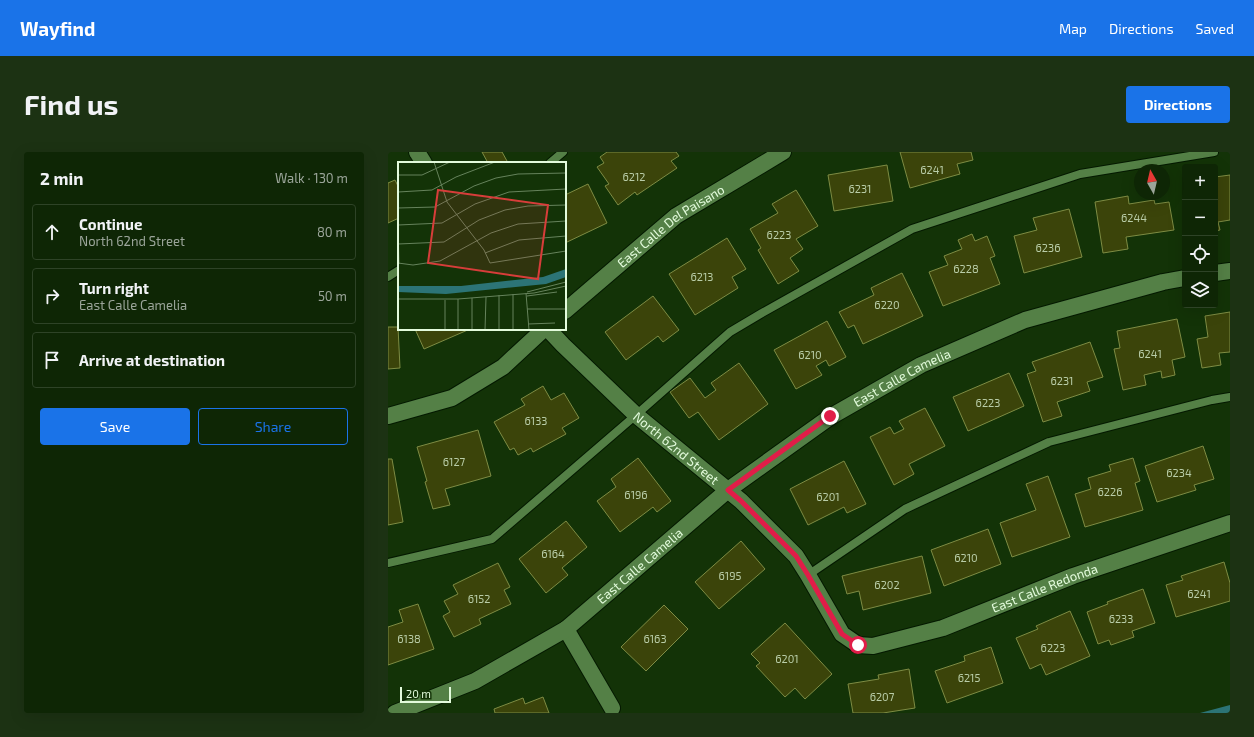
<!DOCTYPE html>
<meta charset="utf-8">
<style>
:root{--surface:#0e2605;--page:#1c3213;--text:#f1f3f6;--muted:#9ba59a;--line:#2e4327;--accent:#1a73e8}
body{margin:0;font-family:"Exo 2",sans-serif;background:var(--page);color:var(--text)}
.controls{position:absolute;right:12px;top:12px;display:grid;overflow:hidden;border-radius:4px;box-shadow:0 4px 16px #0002}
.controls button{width:36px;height:36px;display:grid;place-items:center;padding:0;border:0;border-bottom:1px solid var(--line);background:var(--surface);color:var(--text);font:20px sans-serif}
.compass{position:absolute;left:746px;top:12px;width:36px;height:36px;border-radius:50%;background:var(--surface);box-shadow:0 4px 16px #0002;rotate:352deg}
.scale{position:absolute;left:12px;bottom:10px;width:51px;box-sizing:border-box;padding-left:4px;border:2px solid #e3fbdc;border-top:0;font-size:11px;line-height:14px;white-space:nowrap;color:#e3fbdc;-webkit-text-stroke:3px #133307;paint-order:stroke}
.stop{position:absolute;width:12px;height:12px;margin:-9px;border:3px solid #e11d48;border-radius:50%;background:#fff}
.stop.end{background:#e11d48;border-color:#fff;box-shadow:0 1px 4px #0008}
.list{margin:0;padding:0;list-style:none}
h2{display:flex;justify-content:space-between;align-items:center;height:52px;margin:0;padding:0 16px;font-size:17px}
h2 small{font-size:13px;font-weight:400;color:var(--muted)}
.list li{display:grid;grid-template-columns:26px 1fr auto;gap:12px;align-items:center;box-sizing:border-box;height:56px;margin:0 8px 8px;padding:0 8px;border:1px solid var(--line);border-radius:4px}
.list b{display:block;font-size:15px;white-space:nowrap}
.list p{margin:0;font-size:13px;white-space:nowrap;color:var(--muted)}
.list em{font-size:13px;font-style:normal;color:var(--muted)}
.actions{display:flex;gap:8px;padding:12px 16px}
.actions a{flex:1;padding:9px 0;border:1px solid var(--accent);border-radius:4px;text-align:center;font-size:14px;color:var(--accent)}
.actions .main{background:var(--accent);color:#fff}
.icon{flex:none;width:22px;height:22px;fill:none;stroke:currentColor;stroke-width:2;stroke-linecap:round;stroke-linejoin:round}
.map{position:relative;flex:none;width:842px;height:561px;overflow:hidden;border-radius:4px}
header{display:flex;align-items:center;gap:24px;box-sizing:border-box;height:56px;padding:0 20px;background:var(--accent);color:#fff}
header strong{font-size:19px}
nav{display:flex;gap:22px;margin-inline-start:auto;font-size:14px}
.intro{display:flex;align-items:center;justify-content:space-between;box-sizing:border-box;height:96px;padding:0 24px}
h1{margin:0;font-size:28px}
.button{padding:10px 18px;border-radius:4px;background:var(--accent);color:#fff;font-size:14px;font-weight:700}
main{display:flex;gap:24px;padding:0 24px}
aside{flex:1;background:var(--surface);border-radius:4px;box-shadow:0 4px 16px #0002}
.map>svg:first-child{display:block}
.water{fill:#2c7476}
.building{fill:#3b440a;stroke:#7e8c44}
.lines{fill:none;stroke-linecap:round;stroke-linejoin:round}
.lane-casing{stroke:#041900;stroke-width:10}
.street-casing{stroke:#041900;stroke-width:18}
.lane{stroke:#548046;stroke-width:8}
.street{stroke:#548046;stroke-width:16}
.route{stroke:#e11d48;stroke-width:5}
.labels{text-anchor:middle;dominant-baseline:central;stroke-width:3;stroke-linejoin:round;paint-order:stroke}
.number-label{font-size:11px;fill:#b9cda8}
.street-label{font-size:13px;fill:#e3fbdc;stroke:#133307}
.inset-road{fill:none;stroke:#66835c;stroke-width:1}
.view{fill:#d73d3a;fill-opacity:0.15;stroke:#d73d3a;stroke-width:2}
.inset-edge{fill:none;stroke:#e3fbdc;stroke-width:2}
</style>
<header>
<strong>Wayfind</strong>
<nav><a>Map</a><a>Directions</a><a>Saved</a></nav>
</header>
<div class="intro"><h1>Find us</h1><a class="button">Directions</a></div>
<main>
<aside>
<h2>2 min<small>Walk · 130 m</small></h2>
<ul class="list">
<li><svg class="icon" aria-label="ahead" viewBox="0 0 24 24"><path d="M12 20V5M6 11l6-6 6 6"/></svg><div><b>Continue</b><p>North 62nd Street</p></div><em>80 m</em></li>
<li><svg class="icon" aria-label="right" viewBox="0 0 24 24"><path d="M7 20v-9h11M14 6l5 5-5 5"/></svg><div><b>Turn right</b><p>East Calle Camelia</p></div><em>50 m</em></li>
<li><svg class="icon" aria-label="arrive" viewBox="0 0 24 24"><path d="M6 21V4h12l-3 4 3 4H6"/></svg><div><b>Arrive at destination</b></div></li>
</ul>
<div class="actions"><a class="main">Save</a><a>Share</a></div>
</aside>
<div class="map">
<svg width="842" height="561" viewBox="0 0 842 561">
<rect width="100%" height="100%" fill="#133307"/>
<path class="water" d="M842,553V561H812Z"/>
<path class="building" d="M94,0H114L119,9L116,11H100Z
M219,0H288L291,4L283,9L289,16L249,43L247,40L230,53L217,34L221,32L209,15L216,11L212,5Z
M512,0H583L585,8L569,12L572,22L522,36Z
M499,13L505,49L446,59L440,23Z
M842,23V68L830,70L832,78L827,79V25Z
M7,28L11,36V66L0,71V31Z
M200,32L219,71L177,91V43Z
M408,38L430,74L408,87L415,97L402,106L411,119L390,132L370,98L373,96L362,77L390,61L384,52Z
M740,44L741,52L766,48L767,52L781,50L786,78L738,85L740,97L715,101L707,50Z
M681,57L694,105L636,121L626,84L649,78L645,66Z
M584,82L587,89L599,84L607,104L602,106L612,132L555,154L541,120L560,113L556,104L574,97L570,88Z
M339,86L358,117L344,125L350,136L307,163L281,122Z
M514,121L535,164L475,192L466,173L460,176L451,160L486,143L483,136Z
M265,144L291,178L275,190L270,184L238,208L217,180Z
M842,160V200L831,201L833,213L814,216L809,187L820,185L817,164Z
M789,167L797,205L784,208L787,223L774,226L773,219L756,223L758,233L735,238L726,197L732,196L729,179Z
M439,169L458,205L441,214L438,208L428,214L434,223L408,237L386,198Z
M0,175H10L12,216L0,217Z
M27,177H82L36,197Z
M702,190L715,225L699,230L702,239L669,250L674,264L655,270L639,222L648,219L644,210Z
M351,211L380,252L331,288L310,260L301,266L282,240L302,226L317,246L328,238L323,231Z
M621,221L636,254L580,279L565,245Z
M155,234L163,248L176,241L191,266L174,276L178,282L145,300L143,296L130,303L126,296L122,298L106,270L137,253L133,247Z
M537,256L557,294L521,312L526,322L506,333L482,285L502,275L506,282L516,277L511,269Z
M90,278L103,324L57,337L62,353L45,357L37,330L39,329L29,295Z
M815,294L826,327L806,333L808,338L769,350L757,314Z
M250,306L283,349L269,360L265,355L232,380L209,349L228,335L223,327Z
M745,306L752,329L747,331L755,358L697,375L687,342L703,337L700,326L723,319L721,313Z
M0,307H4L15,370L0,373Z
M456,309L478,352L459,361L456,355L420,373L402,337Z
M660,324L682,385L624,405L612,371L648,358L638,332Z
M178,369L199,395L174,416L180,423L158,441L131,407Z
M600,377L613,412L556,434L543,398Z
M353,389L377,417L331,457L307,430Z
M534,404L543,441L475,458L471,439L459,442L454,424Z
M836,410L842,431V449L788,465L778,433L795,428L793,424Z
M110,411L122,435L116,438L123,452L91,467L93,472L66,485L55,464L62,460L56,449L70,442L65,433Z
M755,437L767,471L744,479L746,485L723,493L721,488L710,492L699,460L720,452L719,450Z
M30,452L46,497L0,513V475L15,470L11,458Z
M276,453L300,477L258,519L233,495Z
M682,459L702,504L658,523L653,512L642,517L628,486L650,477L648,474Z
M397,471L444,522L417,547L407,536L397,545L368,514L372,511L363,502Z
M603,495L615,531L559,551L547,519L577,509L576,504Z
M521,517L527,556L495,561H465L460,532L491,527L490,523Z
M155,545L161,561H107L106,557L135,546L137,552Z"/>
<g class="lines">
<defs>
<path id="lane" d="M162,11L175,0
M0,125L11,118
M0,411L104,387L248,263L342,180L374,161L524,77L692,22L826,0
M420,423L517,357L661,290L824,248L842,245"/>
<g id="street">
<path d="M29,0L36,11"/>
<path d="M827,121L842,119"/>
<path id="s1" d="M177,159L288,64L395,0"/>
<path id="s2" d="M160,177L175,193L248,263L353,349L408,404L420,423L454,482L470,493L485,494L555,476L685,424L842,371"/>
<path d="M0,264L64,246L115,215L156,177"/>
<path d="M178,477L224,556"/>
<path id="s3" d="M7,561L87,529L178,477L340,338L442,265L533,213L637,168L775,130L797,126"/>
</g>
</defs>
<use href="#lane" class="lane-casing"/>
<use href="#street" class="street-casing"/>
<use href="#lane" class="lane"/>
<use href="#street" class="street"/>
</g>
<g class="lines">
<path class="route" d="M442,264L340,338L353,349L408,404L420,423L454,482L470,493"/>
</g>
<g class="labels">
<g class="number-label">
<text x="544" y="17">6241</text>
<text x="246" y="24">6212</text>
<text x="472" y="36">6231</text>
<text x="746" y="65">6244</text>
<text x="391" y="82">6223</text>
<text x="660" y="95">6236</text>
<text x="578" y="116">6228</text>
<text x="314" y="124">6213</text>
<text x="499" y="152">6220</text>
<text x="762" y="201">6241</text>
<text x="422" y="202">6210</text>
<text x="674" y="228">6231</text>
<text x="600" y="250">6223</text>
<text x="148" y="268">6133</text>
<text x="66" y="309">6127</text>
<text x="791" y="320">6234</text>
<text x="722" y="339">6226</text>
<text x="248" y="342">6196</text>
<text x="440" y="344">6201</text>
<text x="165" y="401">6164</text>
<text x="578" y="405">6210</text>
<text x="342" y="423">6195</text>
<text x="499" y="432">6202</text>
<text x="811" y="441">6241</text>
<text x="91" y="446">6152</text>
<text x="733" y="466">6233</text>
<text x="21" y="486">6138</text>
<text x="267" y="486">6163</text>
<text x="665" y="495">6223</text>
<text x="399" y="506">6201</text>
<text x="581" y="525">6215</text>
<text x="494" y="544">6207</text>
</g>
<g class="street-label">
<text stroke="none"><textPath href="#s1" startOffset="136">East Calle Del Paisano</textPath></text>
<text stroke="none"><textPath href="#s3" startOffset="612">East Calle Camelia</textPath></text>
<text stroke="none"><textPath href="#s2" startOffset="175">North 62nd Street</textPath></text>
<text stroke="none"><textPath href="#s3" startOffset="288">East Calle Camelia</textPath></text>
<text stroke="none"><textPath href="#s2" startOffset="643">East Calle Redonda</textPath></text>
</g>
</g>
<g transform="translate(10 10)">
<rect width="168" height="168" fill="#133307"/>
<path d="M168,107V115L148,122L48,132L0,130V124H63L145,115Z" fill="#2c7476"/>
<path class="inset-road" d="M36,0L49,40L86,88L92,101L168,89M0,13H24L52,0M0,30L34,28L58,15L97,0M0,46L37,45L76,24L98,16L120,12L168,11M0,63L44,61L77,42L111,30L168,27M0,63L1,102M0,82L46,80L81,58L107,48L130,44L168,43M87,91L121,78L168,74M0,101L15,103L42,99L93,71L120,62L168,59M129,130L168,120M128,131L131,168M101,133V168M129,134L159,130M0,137H60L136,131L168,124M47,138V168M129,147H168M130,162L157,161M60,168V137M74,168V136M87,168L88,135M115,168V132"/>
<path class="view" d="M40,28L150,43L140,117L30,101Z"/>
<rect width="168" height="168" class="inset-edge"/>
</g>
</svg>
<div class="controls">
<button>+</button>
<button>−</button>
<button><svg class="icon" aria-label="locate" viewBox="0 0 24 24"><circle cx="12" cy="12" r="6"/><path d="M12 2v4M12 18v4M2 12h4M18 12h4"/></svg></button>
<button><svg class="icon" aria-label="layers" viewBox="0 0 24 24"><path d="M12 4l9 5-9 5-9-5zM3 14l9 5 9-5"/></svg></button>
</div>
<svg class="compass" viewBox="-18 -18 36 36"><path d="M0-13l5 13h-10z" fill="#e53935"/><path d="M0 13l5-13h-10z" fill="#9ba59a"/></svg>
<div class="scale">20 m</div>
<div class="stop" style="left:470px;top:493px"></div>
<div class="stop end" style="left:442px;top:264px"></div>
</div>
</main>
